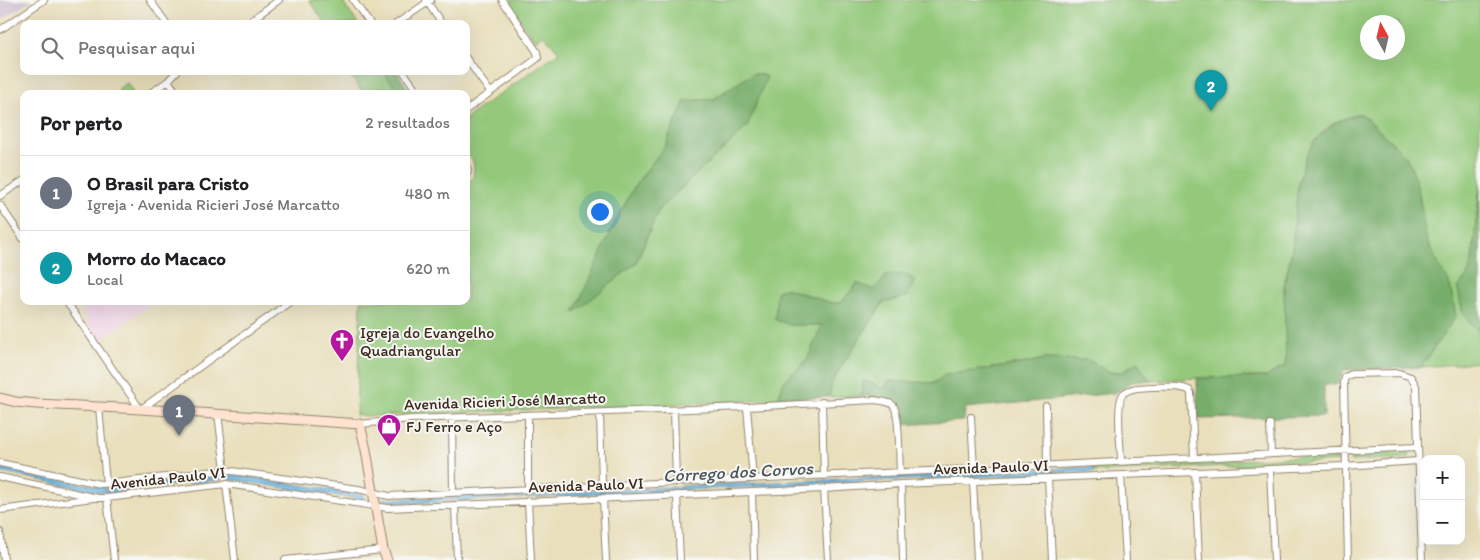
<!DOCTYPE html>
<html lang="pt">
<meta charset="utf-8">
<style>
:root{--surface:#fff;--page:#f2f2f2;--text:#202124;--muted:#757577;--line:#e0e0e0;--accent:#db2777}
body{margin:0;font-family:Itim,sans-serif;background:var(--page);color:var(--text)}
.controls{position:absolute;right:15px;bottom:15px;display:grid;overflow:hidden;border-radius:10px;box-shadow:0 5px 20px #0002}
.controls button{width:45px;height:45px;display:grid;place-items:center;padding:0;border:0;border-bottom:1px solid var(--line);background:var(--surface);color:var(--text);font:25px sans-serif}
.compass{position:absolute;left:1360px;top:15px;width:45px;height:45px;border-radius:50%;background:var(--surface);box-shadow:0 5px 20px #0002;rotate:352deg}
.you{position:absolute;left:599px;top:211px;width:18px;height:18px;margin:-12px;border:4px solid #fff;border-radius:50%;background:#1a73e8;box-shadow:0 0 0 8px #1a73e833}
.badge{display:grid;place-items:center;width:32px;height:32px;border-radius:50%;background:var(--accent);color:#fff;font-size:16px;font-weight:700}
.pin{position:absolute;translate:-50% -41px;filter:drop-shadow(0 1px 2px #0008)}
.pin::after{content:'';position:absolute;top:26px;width:18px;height:15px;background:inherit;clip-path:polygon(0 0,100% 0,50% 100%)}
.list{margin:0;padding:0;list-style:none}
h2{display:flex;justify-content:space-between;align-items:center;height:65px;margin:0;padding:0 20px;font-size:21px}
h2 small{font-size:16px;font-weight:400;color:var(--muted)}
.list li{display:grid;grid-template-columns:32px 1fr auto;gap:15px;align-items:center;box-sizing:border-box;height:75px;padding:0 20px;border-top:1px solid var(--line)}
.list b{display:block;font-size:19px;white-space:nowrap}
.list p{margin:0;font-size:16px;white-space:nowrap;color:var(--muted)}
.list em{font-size:16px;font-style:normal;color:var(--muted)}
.icon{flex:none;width:28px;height:28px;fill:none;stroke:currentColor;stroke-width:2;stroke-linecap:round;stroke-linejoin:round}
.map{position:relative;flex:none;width:1480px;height:560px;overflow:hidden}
.search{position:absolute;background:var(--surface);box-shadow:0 5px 20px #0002;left:20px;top:20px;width:450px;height:55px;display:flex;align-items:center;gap:12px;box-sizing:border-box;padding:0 18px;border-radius:10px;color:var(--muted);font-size:19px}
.panel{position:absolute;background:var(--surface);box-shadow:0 5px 20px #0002;left:20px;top:90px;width:450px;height:215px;border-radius:10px}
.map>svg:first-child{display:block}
.built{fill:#f0d0e4}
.industrial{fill:#cebed1}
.green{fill:#94c97b;stroke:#687a4c;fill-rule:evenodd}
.forest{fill:#77ad6b;stroke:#596c44}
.water{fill:#6dbae7;stroke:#547282}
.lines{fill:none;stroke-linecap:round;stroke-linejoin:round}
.street-casing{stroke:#92846c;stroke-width:8}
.secondary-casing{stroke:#92846c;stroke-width:11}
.street{stroke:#fff;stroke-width:6}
.secondary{stroke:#fee3d1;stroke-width:9}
.labels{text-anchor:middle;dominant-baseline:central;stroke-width:4;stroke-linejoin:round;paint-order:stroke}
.poi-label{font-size:16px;fill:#3b2a1e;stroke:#f6f6f2;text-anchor:start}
.street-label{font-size:16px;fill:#3b2a1e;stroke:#f6f6f2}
.water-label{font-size:18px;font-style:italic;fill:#4a555a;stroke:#f6f6f2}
</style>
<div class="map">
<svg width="1480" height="560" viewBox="0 0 1480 560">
<rect width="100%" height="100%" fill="#f6f6f2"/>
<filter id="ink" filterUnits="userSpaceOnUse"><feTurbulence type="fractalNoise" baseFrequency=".02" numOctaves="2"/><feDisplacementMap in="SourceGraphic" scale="10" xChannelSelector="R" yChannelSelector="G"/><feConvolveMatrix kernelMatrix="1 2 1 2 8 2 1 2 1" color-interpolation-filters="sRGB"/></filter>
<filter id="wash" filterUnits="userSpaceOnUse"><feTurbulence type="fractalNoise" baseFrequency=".0096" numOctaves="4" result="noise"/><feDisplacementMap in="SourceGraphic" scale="20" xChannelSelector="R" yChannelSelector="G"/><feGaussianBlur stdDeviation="1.12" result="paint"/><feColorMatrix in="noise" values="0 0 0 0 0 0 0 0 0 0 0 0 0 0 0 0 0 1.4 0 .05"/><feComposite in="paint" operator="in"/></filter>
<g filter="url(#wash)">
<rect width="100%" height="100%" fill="#e9dfbb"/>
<path class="built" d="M84,301H155L99,341L81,311Z"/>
<path class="industrial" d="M0,0H32L0,21Z"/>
<path class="green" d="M309,0H341L358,24H326Z
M506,0H1480V185L1472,262L1467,277L1458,288L1463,315L1480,333V362L1421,367L1456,316L1449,282L1435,258L1426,238L1419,194L1413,171L1405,155L1362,114H1357L1336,122L1326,129L1314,141L1305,158L1298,184L1292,250L1284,286L1286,365L1266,377L1197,378L1150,381L1137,362L1122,372H1109L1045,359L1020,364L946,375L934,383L889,381L884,389L864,380L861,396L829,397L832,382L841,367L883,303L887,275L874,290L857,284L841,303H831L786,288L791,325H823L807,360L784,381L778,399L608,407L370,416L356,415L361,301H466V185L473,177L474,169L473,161L466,152V118L559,52L544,35L535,41ZM1368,22H1398V52H1368ZM735,84L747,127L659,209L636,263L585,293L615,222L636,184L665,146L685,101L714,99Z
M347,71H383L400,94H364Z
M127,83L134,94H121L118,89Z
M1408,452L1410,453L1409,458L1352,461L1350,460V456L1351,455Z
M1341,455L1343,460L1341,461L1094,472L1093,467Z"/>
<path class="forest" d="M383,71H396L411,94H400Z
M752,74H760L767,77L747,127L659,209L636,263L574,313L615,222L636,184L665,146L685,101L714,99Z
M1357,114H1362L1405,155L1413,171L1419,194L1426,239L1435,258L1449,282L1456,316L1421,367L1345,370L1341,375L1339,384L1324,385V416L1198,419L1197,378L1266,377L1286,365L1284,286L1292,250L1298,184L1305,158L1314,141L1336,122Z
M1480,185V333L1463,315L1458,288L1467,276L1472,262Z
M906,274L915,281L907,297L883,303L841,367L832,382L829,397L778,399L784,381L807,360L822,325H791L775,320L777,291L786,288L831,303H841L857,283L874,290L887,275Z
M1045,359L1088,360L1109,372H1122L1137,362L1150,381L1132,382L1114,393L1051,400L965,408L964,421L901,425C901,421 901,416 900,412C895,397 874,396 861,396L864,380L884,389L889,381L934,383L945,375L1020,364Z"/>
<path class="water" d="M0,467L105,488V493L0,472Z
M1093,467L1094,472L1048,473L1047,469Z
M1047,469V473L975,477V473Z
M973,473L974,477L901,480V476Z
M225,474V479L107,493V488Z
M227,475H238L364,495L365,500L227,479Z
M900,476V480L823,484V480Z
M821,480V484L755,487L754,483Z
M753,483L754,487L682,490L681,486Z
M680,487V491L603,494V490Z
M602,490V494L525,498V494Z
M524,494V498L455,501V497Z
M453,497V501L390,504L384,503L383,498L387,499Z"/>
</g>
<g filter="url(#ink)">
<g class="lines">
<defs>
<path id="street" d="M150,0L167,24
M353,0L370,24
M426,0L442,24
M246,24L279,0
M396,24L431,0
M0,30L44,0
M466,58L490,92
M403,71L419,94
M168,81L178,94
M149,94L168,81L177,71
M466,110L538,58L537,52L502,0
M466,162L468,171L466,176
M0,196L24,180
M0,205L24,240
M66,301L140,409
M69,306L75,301
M822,402L824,476
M1046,406L1047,465
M99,407L106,484
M747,407L753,479
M141,409L291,301
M674,410L676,482
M600,413L602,485
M218,414L225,470
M528,416V489
M971,417L974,469
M452,418L453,493
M360,424L411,419L747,407L874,400C879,401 888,401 893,405C900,412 899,460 900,472
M1270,424L1271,454
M1121,461C1121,448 1115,399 1124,393C1131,387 1142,388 1150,387C1162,387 1178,385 1189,390L1191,393L1194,458
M0,463L100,484L114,483L225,470L358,489L389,496L676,482L974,469L1417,447
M1270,470L1274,560
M1195,472L1199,560
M1121,475L1126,560
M0,477L98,498H107L226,484L388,508L824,489L901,484L1345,466L1418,461
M1048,478L1052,560
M973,481L977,560
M226,484L235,560
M901,484L903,560
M824,489L828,560
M752,492L754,560
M677,495L680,560
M107,498L114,560
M603,498L606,560
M528,501L531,560
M455,505L457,560
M0,510L93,498
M0,532L4,560
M285,560L383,550
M1348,560L1344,382L1345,377L1352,374L1399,373L1411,377L1416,386L1422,560"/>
<path id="secondary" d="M0,398L16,402L37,404L141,409L360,424L366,450L383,550L387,560"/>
</defs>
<use href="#street" class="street-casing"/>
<use href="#secondary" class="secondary-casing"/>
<use href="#street" class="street"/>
<use href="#secondary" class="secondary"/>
</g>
</g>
<defs>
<symbol id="church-pin" viewBox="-11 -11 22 30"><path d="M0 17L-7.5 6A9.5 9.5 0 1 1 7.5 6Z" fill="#b5179e" stroke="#f6f6f2"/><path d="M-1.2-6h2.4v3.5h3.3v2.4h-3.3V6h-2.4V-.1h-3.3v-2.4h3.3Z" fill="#fff"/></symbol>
<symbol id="shop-pin" viewBox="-11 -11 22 30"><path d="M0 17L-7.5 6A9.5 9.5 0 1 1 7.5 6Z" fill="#b5179e" stroke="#f6f6f2"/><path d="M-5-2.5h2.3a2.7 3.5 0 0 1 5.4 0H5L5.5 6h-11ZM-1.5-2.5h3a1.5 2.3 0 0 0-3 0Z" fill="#fff"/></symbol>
</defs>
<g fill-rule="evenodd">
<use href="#church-pin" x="328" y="327" width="28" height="38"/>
<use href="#shop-pin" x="375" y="412" width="28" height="38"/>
</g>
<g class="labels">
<g class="poi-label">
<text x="360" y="332">Igreja do Evangelho<tspan x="360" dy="18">Quadriangular</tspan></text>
<text x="406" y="426">FJ Ferro e Aço</text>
</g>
<g class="street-label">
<text transform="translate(505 401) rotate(-2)">Avenida Ricieri José Marcatto</text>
<text transform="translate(991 467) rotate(-2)">Avenida Paulo VI</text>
<text transform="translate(168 478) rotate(-6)">Avenida Paulo VI</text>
<text transform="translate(586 485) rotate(-2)">Avenida Paulo VI</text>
</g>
<g class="water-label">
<text transform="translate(738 472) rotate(-3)">Córrego dos Corvos</text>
</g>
</g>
</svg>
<div class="controls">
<button>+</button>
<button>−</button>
</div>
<svg class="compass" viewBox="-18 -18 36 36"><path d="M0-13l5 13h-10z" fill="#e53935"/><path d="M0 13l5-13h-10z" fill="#757577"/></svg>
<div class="you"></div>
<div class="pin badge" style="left:179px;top:436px;background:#6b7280">1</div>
<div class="pin badge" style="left:1211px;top:111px;background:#0f9aa8">2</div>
<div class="search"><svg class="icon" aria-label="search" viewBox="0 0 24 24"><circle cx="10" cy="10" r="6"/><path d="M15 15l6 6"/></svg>Pesquisar aqui</div>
<section class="panel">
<h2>Por perto<small>2 resultados</small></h2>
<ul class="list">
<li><span class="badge" style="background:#6b7280">1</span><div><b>O Brasil para Cristo</b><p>Igreja · Avenida Ricieri José Marcatto</p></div><em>480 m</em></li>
<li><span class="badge" style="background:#0f9aa8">2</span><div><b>Morro do Macaco</b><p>Local</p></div><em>620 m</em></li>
</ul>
</section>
</div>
